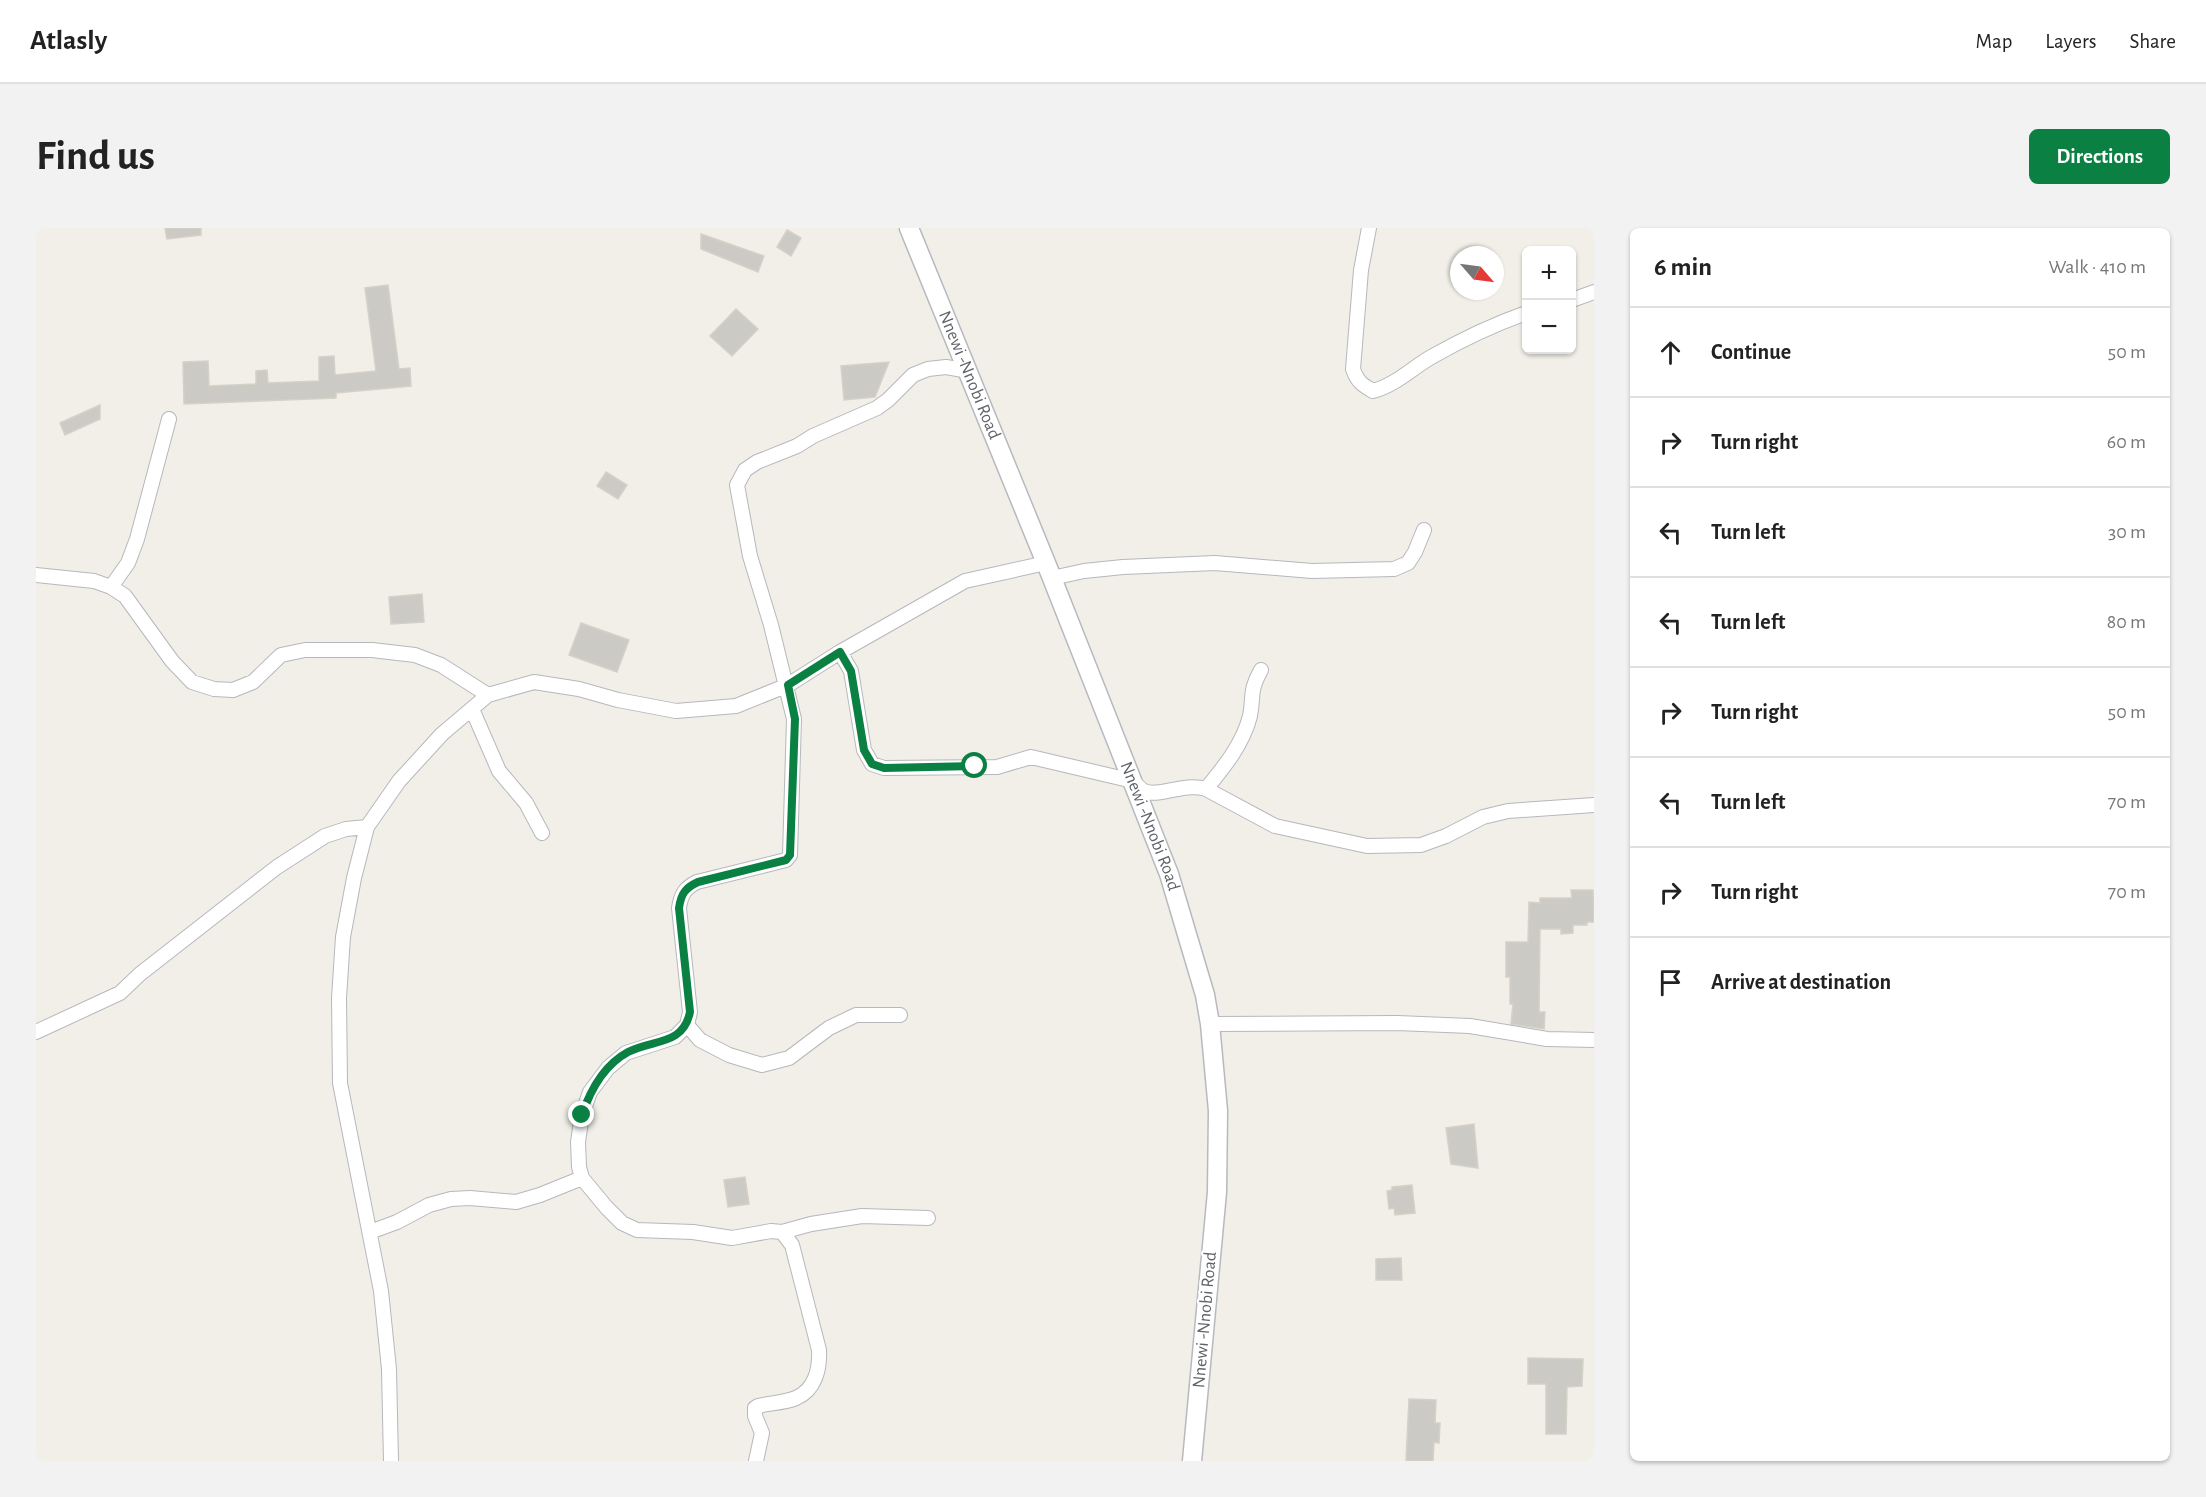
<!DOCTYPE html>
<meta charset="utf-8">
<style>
:root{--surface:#fff;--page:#f2f2f2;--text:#222;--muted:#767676;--line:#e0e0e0;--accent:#0b8043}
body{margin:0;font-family:"Alegreya Sans",sans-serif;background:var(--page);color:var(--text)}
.controls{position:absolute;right:18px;top:18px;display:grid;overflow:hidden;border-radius:9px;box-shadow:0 2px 4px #0004}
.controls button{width:54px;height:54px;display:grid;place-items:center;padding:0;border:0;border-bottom:2px solid var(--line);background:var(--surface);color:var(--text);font:30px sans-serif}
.compass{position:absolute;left:1414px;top:18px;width:54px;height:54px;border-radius:50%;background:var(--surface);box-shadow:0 2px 4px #0004;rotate:118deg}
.stop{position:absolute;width:18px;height:18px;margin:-14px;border:4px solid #0b8043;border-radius:50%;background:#fff}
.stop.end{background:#0b8043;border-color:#fff;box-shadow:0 2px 6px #0008}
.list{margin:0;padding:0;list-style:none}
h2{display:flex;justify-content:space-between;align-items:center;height:78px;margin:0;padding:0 24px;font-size:26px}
h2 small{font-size:20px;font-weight:400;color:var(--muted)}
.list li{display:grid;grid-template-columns:39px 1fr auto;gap:18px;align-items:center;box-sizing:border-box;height:90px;padding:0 24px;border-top:2px solid var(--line)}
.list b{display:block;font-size:22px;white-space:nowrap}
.list em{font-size:20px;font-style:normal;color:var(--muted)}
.icon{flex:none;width:33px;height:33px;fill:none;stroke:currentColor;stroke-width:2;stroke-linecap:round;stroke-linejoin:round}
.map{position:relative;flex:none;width:1558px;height:1233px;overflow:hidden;border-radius:9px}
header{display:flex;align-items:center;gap:36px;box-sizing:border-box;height:84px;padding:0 30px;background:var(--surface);border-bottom:2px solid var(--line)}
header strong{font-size:28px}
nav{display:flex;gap:33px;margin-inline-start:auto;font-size:21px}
.intro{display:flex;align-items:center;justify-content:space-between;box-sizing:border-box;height:144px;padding:0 36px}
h1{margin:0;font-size:42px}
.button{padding:15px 27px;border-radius:9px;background:var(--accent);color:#fff;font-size:21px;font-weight:700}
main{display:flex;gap:36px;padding:0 36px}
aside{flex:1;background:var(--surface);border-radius:9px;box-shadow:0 2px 4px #0004}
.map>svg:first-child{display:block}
.building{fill:#cccac5;stroke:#d6d1c6;stroke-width:1.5}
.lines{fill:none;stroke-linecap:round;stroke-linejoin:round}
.minor-casing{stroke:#b5b8bc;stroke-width:16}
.secondary-casing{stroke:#b6babf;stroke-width:21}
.minor{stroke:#fff;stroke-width:14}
.secondary{stroke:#fff;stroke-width:18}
.route{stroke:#0b8043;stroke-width:8}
.labels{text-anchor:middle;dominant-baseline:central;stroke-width:4.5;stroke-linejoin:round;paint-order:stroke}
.street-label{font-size:18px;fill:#5f6368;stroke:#fff}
</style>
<header>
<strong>Atlasly</strong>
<nav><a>Map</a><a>Layers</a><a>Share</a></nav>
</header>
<div class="intro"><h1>Find us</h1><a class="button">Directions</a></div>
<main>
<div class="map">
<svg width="1558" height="1233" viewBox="0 0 1558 1233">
<rect width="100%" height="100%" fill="#f1efe8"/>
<path class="building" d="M129,0H165V7L131,11Z
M751,2L765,10L755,28L741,19Z
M665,6L728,28L722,44L665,21Z
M352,57L363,141L374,140L375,158L300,165V170L148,176L147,134L172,133L173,158L220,156V143L231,142L232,155L283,153V129L298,128L299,147L340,143L329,60Z
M700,81L722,101L696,128L674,108Z
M853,134L839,169L808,172L805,138Z
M64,177V191L29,207L24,195Z
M570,244L591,257L582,271L561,258Z
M386,366L388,394L355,396L353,369Z
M545,395L593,412L581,444L533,427Z
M1535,662H1557L1558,694H1551V697H1537V705L1525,706V701H1504L1503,784H1509L1508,801L1475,796L1477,776H1474V749H1470V714H1492L1493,674L1504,675V670H1536Z
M1438,896L1442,940L1415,936L1410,900Z
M709,949L713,976L692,979L688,952Z
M1376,957L1379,985L1359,987L1358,980L1353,981L1351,963L1356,962V959Z
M1365,1030L1366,1052H1340V1031Z
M1492,1130L1547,1131L1546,1158L1531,1159L1530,1206H1510V1156H1492Z
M1373,1171L1400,1172L1399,1195H1404L1403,1215L1398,1214L1397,1233H1370Z"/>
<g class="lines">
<defs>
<path id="minor" d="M1333,0L1325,42L1317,141C1321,153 1326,157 1337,163C1360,157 1377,139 1397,128C1427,111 1459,96 1490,85
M1536,72L1558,64
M0,347L58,353L75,359L89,368L136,433L156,454L178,461L197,462L217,454L245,427L269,422H336L379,427L405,437L452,467
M1016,350L1048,343L1087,339L1179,335L1276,343L1358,341L1372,335L1379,324L1388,302
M75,359L92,335L101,311L133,191
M804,424L815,443L828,522L836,536L848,540L961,539L995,529L1097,553C1100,556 1104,561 1108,563C1121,570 1148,554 1170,561L1239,598L1331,618L1385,617L1410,608L1447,589L1472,583L1558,577
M436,481L463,543L490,575L506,605
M1170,561C1188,539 1207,516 1214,488C1218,467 1213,464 1225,442
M1174,796L1361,795L1434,798L1511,811L1558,812
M651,797L664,812L693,827L726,837L753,830L793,800L820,787H864
M0,804L84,765L104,746L241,639L289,608L310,601L331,599
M892,990L826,988L775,996L746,1004L735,1003L696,1010L657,1004L601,1002L586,995L570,979L546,950L543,939L542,914L546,887L554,864L572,840L590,825L639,809L651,797L654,784L643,680C645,666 649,660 661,654L750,632L754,627L758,491L735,397L714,328L701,257L709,242L721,234L761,218L777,208L841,180L852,172L877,147L892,141L910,139L933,143
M334,1004L361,994L393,977L415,971L434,970L480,974L504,967L546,950
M355,1233L353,1141L345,1063L304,855L303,770L307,709L318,650L331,599L363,553L406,506L452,467L498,454L543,461L582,472L640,483L700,478L752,457L804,424L929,353L1010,335
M720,1233L726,1205L719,1188V1180L722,1178C734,1175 748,1175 760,1170C779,1162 784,1141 783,1122L756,1017L746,1004"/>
<g id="secondary">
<path id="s1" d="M873,0L1010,335L1133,646L1169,767L1174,796L1182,883L1181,964L1156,1233"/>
</g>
</defs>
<use href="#minor" class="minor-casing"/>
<use href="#secondary" class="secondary-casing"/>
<use href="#minor" class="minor"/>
<use href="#secondary" class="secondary"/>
</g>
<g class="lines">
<path class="route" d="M546,887C554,863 568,837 592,824C617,811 647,818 654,784L643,680C645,666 649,660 662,654L750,632L754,627L759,491L752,457L804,424L815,443L828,522L836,536L848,540L939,538"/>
</g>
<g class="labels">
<g class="street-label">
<text stroke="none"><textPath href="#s1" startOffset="159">Nnewi -Nnobi Road</textPath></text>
<text stroke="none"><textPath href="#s1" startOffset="645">Nnewi -Nnobi Road</textPath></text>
<text transform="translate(1169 1092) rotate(-85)">Nnewi -Nnobi Road</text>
</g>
</g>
</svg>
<div class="controls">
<button>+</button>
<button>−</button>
</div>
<svg class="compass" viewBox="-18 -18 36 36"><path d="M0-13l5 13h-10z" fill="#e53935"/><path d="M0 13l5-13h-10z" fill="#767676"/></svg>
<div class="stop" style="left:939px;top:538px"></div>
<div class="stop end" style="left:546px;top:887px"></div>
</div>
<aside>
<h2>6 min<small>Walk · 410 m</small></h2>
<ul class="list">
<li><svg class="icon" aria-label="ahead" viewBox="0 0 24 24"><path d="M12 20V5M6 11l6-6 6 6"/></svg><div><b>Continue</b></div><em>50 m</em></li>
<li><svg class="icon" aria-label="right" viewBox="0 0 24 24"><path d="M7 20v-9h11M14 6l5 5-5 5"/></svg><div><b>Turn right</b></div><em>60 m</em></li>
<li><svg class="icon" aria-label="left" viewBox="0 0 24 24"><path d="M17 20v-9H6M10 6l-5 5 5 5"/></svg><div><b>Turn left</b></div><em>30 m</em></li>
<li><svg class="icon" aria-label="left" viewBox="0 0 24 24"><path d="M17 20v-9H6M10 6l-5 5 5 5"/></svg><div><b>Turn left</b></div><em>80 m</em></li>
<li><svg class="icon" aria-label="right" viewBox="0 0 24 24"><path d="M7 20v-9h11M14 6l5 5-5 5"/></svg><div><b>Turn right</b></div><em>50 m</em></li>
<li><svg class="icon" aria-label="left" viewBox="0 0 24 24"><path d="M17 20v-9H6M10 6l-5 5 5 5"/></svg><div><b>Turn left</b></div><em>70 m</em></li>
<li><svg class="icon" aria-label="right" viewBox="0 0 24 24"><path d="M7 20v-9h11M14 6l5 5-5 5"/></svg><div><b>Turn right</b></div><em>70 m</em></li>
<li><svg class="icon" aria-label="arrive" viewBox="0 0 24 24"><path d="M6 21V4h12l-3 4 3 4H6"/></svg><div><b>Arrive at destination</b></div></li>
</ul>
</aside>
</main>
